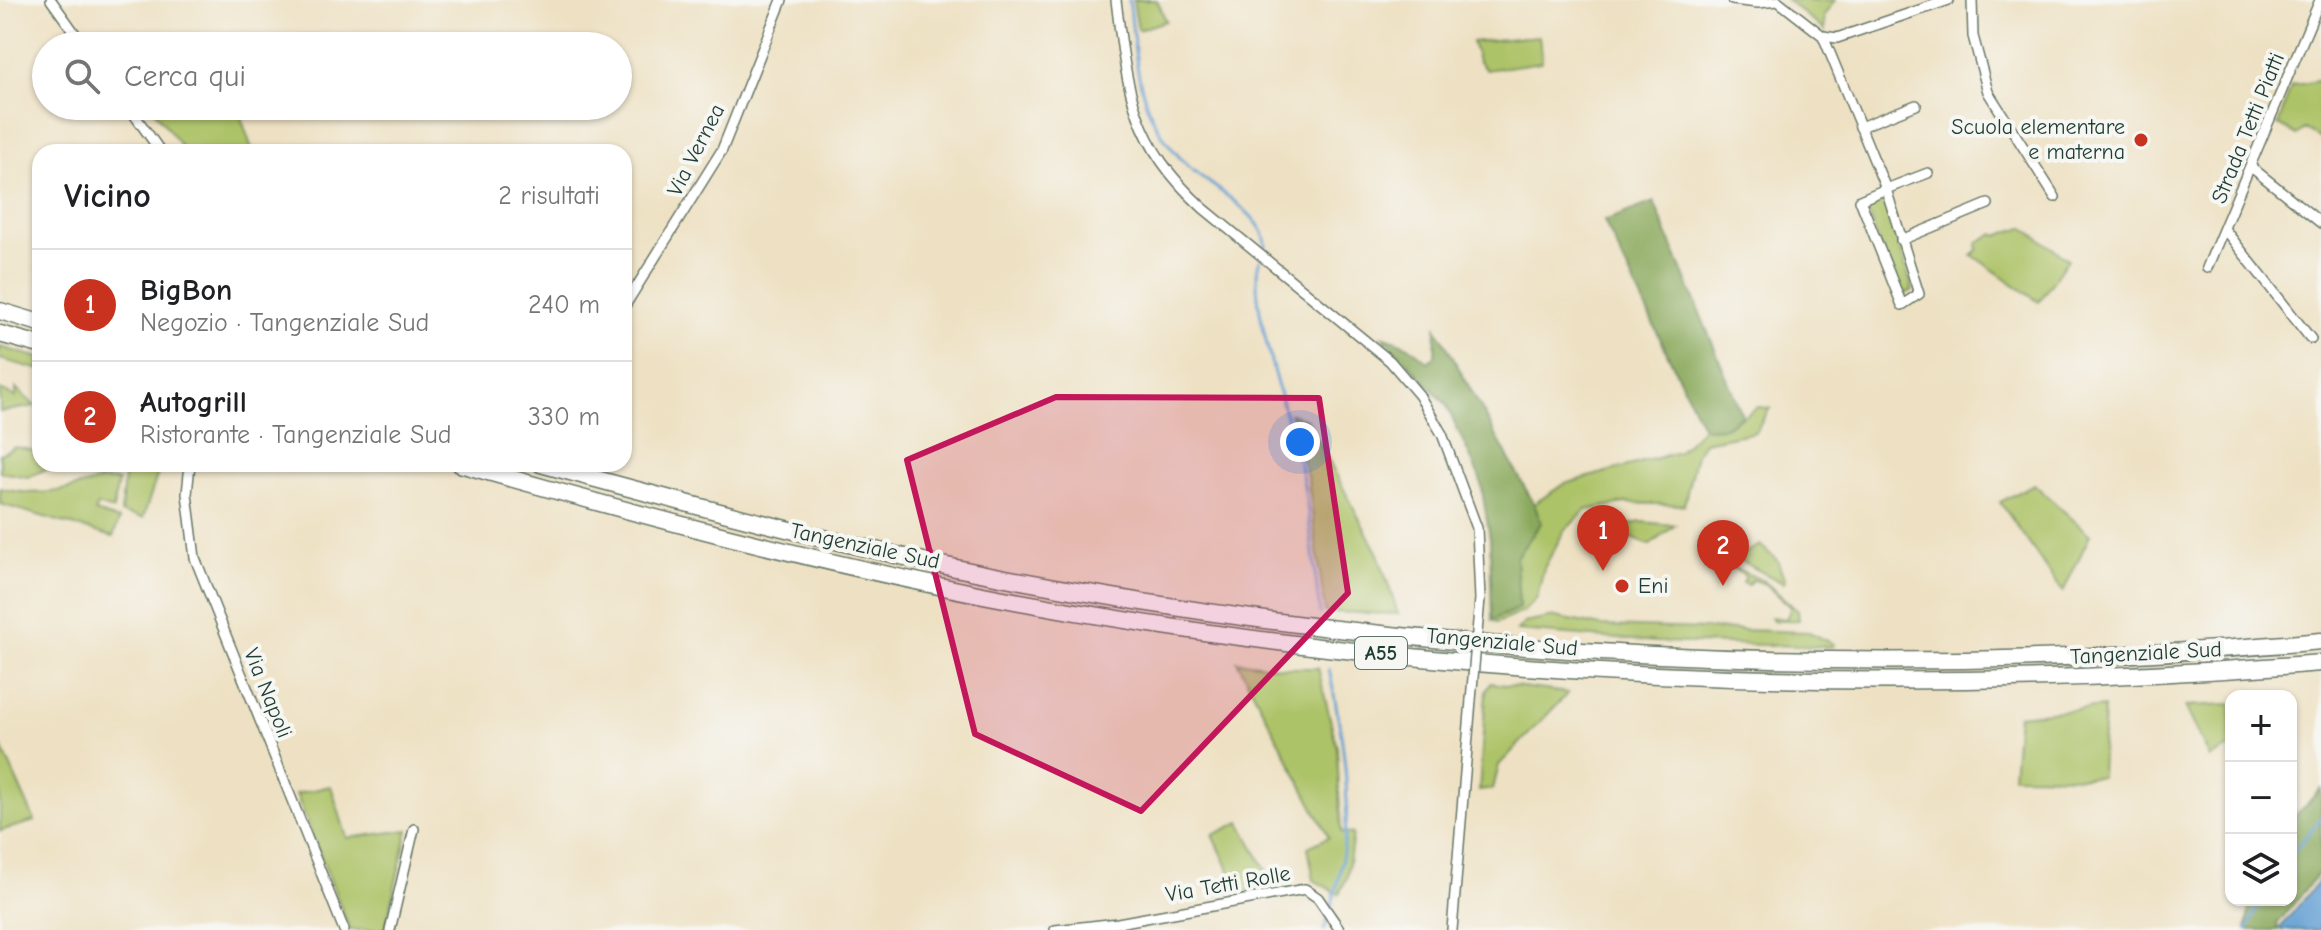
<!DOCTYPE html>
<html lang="it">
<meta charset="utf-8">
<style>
:root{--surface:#fff;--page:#f2f2f2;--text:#202124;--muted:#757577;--line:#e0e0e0;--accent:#c8321e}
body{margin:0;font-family:"Comic Neue",sans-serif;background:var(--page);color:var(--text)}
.controls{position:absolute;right:24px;bottom:24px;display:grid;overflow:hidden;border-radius:16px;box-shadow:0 2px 6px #0004}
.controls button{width:72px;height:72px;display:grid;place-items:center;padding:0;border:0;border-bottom:2px solid var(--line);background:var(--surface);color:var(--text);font:40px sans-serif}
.you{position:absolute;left:1300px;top:442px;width:28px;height:28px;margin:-20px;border:6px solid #fff;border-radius:50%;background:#1a73e8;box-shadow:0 0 0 12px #1a73e833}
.badge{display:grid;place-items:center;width:52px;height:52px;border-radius:50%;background:var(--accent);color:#fff;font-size:26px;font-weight:700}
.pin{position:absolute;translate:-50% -66px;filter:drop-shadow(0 2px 4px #0008)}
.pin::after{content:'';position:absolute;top:42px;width:28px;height:24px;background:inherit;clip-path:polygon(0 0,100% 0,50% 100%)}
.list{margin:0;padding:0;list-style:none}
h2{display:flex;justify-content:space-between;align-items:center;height:104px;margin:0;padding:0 32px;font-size:34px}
h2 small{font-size:26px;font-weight:400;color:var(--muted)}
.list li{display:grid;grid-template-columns:52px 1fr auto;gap:24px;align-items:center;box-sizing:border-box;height:112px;padding:0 32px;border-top:2px solid var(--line)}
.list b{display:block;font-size:30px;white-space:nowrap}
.list p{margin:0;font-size:26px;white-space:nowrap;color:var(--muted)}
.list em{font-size:26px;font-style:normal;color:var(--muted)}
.icon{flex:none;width:44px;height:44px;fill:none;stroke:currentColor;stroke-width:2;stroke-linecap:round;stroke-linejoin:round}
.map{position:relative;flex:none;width:2321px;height:930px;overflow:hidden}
.search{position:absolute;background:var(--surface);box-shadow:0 2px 6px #0004;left:32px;top:32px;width:600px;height:88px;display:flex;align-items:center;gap:20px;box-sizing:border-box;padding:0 28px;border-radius:44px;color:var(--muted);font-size:30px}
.panel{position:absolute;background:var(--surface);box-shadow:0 2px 6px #0004;left:32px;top:144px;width:600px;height:328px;border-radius:24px}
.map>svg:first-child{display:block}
.green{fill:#adc367;stroke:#66804e;stroke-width:2}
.forest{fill:#8aa95c;stroke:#547348;stroke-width:2}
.water{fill:#629fd3;stroke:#406e84;stroke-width:2}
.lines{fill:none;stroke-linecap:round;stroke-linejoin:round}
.stream{stroke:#629fd3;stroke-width:3}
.minor-casing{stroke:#677666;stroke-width:12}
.motorway-casing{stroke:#677666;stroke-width:19}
.minor{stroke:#fff;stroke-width:9}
.motorway{stroke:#fff;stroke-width:16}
.minor-bridge-casing{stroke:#677666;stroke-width:12;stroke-linecap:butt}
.minor-bridge{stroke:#fff;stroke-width:9}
.marked{fill:#c2185b;fill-opacity:0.2;stroke:#c2185b;stroke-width:6;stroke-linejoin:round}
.poi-dot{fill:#c8321e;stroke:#f6f6f2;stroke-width:3}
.labels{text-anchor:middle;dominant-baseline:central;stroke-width:8;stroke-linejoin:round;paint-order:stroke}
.shield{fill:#f6f6f2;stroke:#60746d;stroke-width:2}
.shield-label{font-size:20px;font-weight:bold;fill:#1f3d34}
.poi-label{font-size:22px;fill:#1f3d34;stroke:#f6f6f2;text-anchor:end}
.street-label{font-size:22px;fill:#1f3d34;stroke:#f6f6f2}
</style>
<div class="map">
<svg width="2321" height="930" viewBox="0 0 2321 930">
<rect width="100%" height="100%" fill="#f6f6f2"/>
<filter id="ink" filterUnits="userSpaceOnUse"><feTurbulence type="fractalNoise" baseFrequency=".0125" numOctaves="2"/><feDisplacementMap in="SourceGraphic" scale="16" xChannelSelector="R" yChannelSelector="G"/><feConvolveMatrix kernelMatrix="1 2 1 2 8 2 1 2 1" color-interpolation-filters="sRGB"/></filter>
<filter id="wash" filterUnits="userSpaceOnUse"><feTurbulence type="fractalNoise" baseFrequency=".006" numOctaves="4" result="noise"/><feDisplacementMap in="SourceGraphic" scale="32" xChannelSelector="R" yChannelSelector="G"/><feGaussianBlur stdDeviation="1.8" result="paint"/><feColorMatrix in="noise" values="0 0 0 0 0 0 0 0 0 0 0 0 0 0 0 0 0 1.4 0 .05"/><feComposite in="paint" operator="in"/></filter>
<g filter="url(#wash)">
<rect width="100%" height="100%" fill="#eee1c3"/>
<path class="green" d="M1133,0H1157L1166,21L1138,30Z
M1787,0H1835L1824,16L1825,31Z
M1539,36L1542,62L1486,70L1478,61L1472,42Z
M2321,80V139L2305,129L2297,135L2278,125L2291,86Z
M151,106H237L253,152H185Z
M1884,197L1913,290L1900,297L1867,212Z
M2023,227L2068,259L2039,302L1972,255L1978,250L1977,243L1994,233L1997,236Z
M0,347L40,358V370L0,359Z
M16,388L35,406L0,412V390L16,397Z
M1758,407L1770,408L1755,432L1704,442L1696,454L1684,505L1625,503L1586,510L1564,531L1544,568L1537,598L1523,612L1497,623L1492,620L1519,607L1516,557L1541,523L1534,504L1564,484L1678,452L1703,428L1725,427Z
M1290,414L1307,419L1378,554L1398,614L1325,612L1308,480Z
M15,447L31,450L40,456V464L54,466L28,477L0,472V454Z
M135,464H161L143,518L121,513L124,476Z
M102,480L118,481L113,510L98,505L95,512L119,520L113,537L0,504V488C36,498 67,491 102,480Z
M2034,484L2090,535L2063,592L2000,502Z
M1641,522L1675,525L1650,545L1618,533L1603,535L1613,529Z
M1760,545L1777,560L1785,581L1783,583L1735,558Z
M1730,566L1764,581L1798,611L1799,620L1774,621L1771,617L1786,619L1791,608L1765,584L1752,580L1748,585L1743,583L1746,577Z
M1555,617L1601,626L1809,632L1834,644L1833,647L1657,642L1517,631L1524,623Z
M1237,661L1285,668H1318L1337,748L1341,833L1353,834L1347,877L1339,894L1314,880L1308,847L1329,837Z
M1491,683L1568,693L1499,765L1493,789L1479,791L1486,691Z
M2231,704V747L2210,758L2185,706Z
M2104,707L2101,777L2013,776L2018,715Z
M0,743L35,821L0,831Z
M331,786L347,838L408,830L385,930H350L296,794Z
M1240,822L1274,885L1240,893L1213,835Z"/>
<path class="forest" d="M1654,202L1742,415L1725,427L1703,428L1604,221Z
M1436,327L1534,504L1541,523L1516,557L1519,608L1492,620L1490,538L1480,478L1446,404L1381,335L1409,346L1428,362L1435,356Z
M2321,789V870L2277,924L2278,930H2246L2250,900H2291V820Z"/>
<path class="water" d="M2321,878V930H2281L2280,928Z"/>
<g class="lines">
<path class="stream" d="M1129,0C1138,69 1135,113 1187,165C1208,186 1278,221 1264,253
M1260,260C1244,295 1294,435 1303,480C1311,524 1314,569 1320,613
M1329,669C1347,758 1357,821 1330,911
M2291,855L2321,818
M1324,930L1328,919
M2247,930L2261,900"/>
</g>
</g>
<g filter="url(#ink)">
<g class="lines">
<defs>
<path id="minor" d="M51,0L84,46
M1116,0C1127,90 1132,143 1203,208L1390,361L1419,395L1442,434L1477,528L1480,599
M1732,0L1758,3L1778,1L1823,36L1837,38L1949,0
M1972,0L1973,36L1988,92L2055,197
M1823,36L1886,189L1928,173
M128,106L161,152
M1860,127L1916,105
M2251,167L2321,223
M1886,189L1919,294L1902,305L1860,200Z
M2225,230L2311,339
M1901,240L1988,204
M2207,268L2320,0
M624,307L722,150L782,0
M190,464L187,494L195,558L344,930
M390,930L414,829
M1055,930L1118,923L1305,889L1318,898L1340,930
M1452,930L1471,700"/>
<path id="motorway" d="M0,311L40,323
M0,334L40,345
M460,464C633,513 806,560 983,595C1423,680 1874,699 2321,663
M541,464C687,504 832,543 980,573C1419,660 1875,681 2321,641"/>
</defs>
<use href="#minor" class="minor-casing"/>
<use href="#motorway" class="motorway-casing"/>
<use href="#minor" class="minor"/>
<use href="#motorway" class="motorway"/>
<defs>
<path id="minor-bridge" d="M1471,700L1480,599"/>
</defs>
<use href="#minor-bridge" class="minor-bridge-casing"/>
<use href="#minor-bridge" class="minor-bridge"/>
</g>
</g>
<path class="marked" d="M1056,397L1319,398L1348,593L1141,811L975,734L907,460Z"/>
<g class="poi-dot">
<circle cx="2141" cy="140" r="8"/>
<circle cx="1622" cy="586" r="8"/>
</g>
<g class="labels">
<rect class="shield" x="1355" y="637" width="52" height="32" rx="6"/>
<g class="shield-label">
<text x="1381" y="653">A55</text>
</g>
<g class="poi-label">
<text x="2125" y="127">Scuola elementare<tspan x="2125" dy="25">e materna</tspan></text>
<text x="1638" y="586" text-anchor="start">Eni</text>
</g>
<g class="street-label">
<text transform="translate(2248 128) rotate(-68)">Strada Tetti Piatti</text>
<text transform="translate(696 150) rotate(-63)">Via Vernea</text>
<text transform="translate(865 546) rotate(12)">Tangenziale Sud</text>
<text transform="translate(1502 642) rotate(5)">Tangenziale Sud</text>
<text transform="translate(2146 653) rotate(-3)">Tangenziale Sud</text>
<text transform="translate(268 693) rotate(68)">Via Napoli</text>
<text transform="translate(1228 884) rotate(-10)">Via Tetti Rolle</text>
</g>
</g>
</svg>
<div class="controls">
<button>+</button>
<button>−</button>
<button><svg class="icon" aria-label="layers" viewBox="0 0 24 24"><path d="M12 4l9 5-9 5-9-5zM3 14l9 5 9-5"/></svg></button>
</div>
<div class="you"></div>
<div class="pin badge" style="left:1603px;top:571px">1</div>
<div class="pin badge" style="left:1723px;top:586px">2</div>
<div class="search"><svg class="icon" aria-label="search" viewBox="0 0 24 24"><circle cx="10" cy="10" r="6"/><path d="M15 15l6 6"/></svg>Cerca qui</div>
<section class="panel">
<h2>Vicino<small>2 risultati</small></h2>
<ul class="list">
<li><span class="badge">1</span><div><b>BigBon</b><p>Negozio · Tangenziale Sud</p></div><em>240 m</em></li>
<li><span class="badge">2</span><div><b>Autogrill</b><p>Ristorante · Tangenziale Sud</p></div><em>330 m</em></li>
</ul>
</section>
</div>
